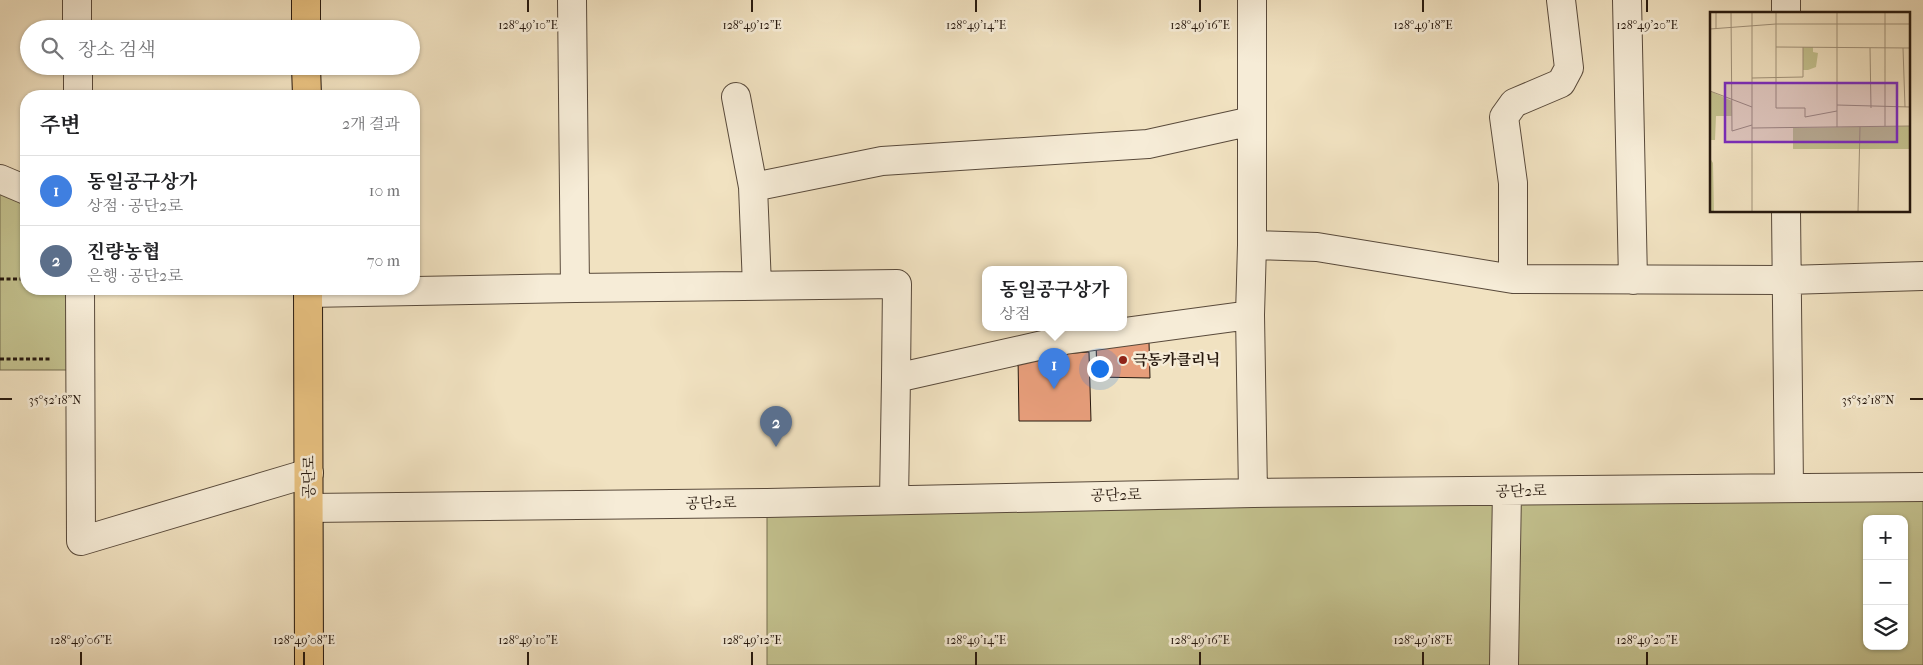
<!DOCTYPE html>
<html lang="ko">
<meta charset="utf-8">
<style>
:root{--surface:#fff;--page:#f6f6f6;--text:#202124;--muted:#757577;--line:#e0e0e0;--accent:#8f2418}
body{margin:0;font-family:"IM FELL French Canon","Noto Serif KR",serif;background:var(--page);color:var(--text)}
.controls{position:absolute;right:15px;bottom:15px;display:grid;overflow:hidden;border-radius:10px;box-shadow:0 1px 4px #0004}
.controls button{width:45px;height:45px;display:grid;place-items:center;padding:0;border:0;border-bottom:1px solid var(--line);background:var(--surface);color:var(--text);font:25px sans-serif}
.you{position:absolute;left:1099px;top:368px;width:18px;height:18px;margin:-12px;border:4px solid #fff;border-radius:50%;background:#1a73e8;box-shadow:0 0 0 8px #1a73e833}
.badge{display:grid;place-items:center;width:32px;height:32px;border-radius:50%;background:var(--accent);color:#fff;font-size:16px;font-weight:700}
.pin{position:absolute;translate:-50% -41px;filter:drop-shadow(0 1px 2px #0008)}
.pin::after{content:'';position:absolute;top:26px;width:18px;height:15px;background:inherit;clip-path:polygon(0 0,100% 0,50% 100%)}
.popup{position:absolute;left:982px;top:266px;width:145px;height:65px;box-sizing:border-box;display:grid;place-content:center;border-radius:10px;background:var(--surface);filter:drop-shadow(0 1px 4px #0005);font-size:16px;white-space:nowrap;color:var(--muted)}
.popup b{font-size:19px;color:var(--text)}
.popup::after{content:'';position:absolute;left:50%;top:100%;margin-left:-10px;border:10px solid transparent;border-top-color:var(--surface)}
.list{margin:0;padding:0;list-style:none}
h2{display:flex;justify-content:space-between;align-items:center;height:65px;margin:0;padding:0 20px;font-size:21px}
h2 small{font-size:16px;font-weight:400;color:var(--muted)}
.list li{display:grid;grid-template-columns:32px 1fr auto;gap:15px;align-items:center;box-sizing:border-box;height:70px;padding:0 20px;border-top:1px solid var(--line)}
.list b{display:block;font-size:19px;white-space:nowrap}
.list p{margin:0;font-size:16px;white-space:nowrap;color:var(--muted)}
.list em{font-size:16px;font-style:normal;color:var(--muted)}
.icon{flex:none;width:28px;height:28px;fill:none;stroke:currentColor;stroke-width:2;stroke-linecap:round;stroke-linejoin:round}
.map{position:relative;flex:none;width:1923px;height:665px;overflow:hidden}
.search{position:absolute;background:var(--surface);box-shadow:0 1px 4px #0004;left:20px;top:20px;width:400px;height:55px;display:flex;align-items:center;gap:12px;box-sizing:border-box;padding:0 18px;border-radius:28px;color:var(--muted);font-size:19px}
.panel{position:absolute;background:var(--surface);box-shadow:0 1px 4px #0004;left:20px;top:90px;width:400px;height:205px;border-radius:20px}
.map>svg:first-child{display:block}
.green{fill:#c2c08d;stroke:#746c4e;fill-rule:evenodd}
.building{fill:#e69d7a;stroke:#26180e}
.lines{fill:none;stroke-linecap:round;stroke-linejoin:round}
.minor-casing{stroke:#594a3b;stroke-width:30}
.major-casing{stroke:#26180e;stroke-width:30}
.path{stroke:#26180e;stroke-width:3;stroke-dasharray:4 2.5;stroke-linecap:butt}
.minor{stroke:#f6ecd7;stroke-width:28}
.major{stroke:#e8c180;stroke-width:28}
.ticks{fill:none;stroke:#26180e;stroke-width:2}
.poi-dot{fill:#8f2418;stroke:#f6ecd7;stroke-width:2}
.labels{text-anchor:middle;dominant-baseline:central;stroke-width:5;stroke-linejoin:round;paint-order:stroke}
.poi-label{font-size:15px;font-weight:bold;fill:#26180e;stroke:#f6ecd7;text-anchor:start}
.street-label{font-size:15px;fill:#26180e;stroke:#f6ecd7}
.inset-road{fill:none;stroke:#a09179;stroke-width:1}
.view{fill:#7b2cbf;fill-opacity:0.15;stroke:#7b2cbf;stroke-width:2.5}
.inset-edge{fill:none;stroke:#26180e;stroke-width:2.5}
.ticks-label{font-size:12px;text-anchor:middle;fill:#26180e;stroke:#f6ecd7;stroke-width:5;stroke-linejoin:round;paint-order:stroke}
</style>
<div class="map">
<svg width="1923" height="665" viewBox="0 0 1923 665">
<rect width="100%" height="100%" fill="#f1e2c1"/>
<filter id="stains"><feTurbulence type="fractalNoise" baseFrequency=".004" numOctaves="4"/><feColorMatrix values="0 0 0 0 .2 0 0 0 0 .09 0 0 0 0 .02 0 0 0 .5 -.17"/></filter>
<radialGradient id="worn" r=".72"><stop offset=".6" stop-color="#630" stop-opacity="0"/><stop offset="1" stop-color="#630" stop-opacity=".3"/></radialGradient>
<path class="green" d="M0,179L26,190V289H80V370H0Z
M1923,490V665H767V503ZM1867,519H1904V646H1867Z"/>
<path class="building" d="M1149,342L1150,378L1097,377L1096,343Z
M1089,352L1091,421H1019L1018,357Z"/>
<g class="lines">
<defs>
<path id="minor" d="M77,0V29
M572,0L575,288L897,284L896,378L1065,340L1250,315
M1252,0V245L1250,315L1253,493
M1627,0L1633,280
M1786,0V14
M78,66V96
M736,97L753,187L757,286
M0,179L26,190
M753,187L882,161L1148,144L1252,121
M1786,211L1789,488
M1252,245L1317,247L1513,279L1787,280L1923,276
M1513,279V183L1504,117L1514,103L1561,83L1569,68L1561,0
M80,289L81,541L309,473
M308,293L575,288
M894,500L896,378
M309,508L767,503L1253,493L1923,487
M1504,665L1507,491"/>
<path id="major" d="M306,0V29
M306,66L307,96
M308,289L309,665"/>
</defs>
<use href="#minor" class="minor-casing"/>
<use href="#major" class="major-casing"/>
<path class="path" d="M0,279H26
M0,359H52"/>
<use href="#minor" class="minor"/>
<use href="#major" class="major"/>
</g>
<path class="ticks" d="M528,0V12M752,0V12M976,0V12M1200,0V12M1423,0V12M1647,0V12M0,399H12M1910,399H1923M81,652V665M304,652V665M528,652V665M752,652V665M976,652V665M1200,652V665M1423,652V665M1647,652V665"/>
<circle class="poi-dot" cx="1123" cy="360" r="5"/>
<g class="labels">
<g class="poi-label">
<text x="1133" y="360">극동카클리닉</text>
</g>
<g class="street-label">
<text transform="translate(309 477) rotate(-90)">공단로</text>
<text transform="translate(1521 491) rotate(-1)">공단2로</text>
<text transform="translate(1116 495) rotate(-1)">공단2로</text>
<text transform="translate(711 503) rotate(-1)">공단2로</text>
</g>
</g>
<g transform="translate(1710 12)">
<rect width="200" height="200" fill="#f1e2c1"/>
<path d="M93,35H103V40L108,41L106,55L98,58H93ZM0,79L22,89V104H6L5,128H0ZM200,114V137H83V116ZM0,146L3,151L4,200H0Z" fill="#c2c08d"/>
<path class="inset-road" d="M21,0L22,119L42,113M42,0V200M66,0V96H95V105L127,99M127,0V115M175,0V114M0,17L66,12H200M6,17V0M66,35L200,36M160,36L161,96M193,36L195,95M42,66L93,65V35M0,79L42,95M127,93L200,95M42,116L200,114M148,200L150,115"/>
<path class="view" d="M15,71H187V130H15Z"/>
<rect width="200" height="200" class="inset-edge"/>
</g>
<g class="ticks-label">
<text x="528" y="29">128°49'10"E</text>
<text x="752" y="29">128°49'12"E</text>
<text x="976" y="29">128°49'14"E</text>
<text x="1200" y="29">128°49'16"E</text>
<text x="1423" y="29">128°49'18"E</text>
<text x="1647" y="29">128°49'20"E</text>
<text x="55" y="404">35°52'18"N</text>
<text x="1868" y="404">35°52'18"N</text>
<text x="81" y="644">128°49'06"E</text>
<text x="304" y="644">128°49'08"E</text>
<text x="528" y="644">128°49'10"E</text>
<text x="752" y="644">128°49'12"E</text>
<text x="976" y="644">128°49'14"E</text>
<text x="1200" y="644">128°49'16"E</text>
<text x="1423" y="644">128°49'18"E</text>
<text x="1647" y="644">128°49'20"E</text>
</g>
<rect width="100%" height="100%" filter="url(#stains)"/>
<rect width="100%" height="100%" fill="url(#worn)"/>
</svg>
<div class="controls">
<button>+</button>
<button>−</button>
<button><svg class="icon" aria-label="layers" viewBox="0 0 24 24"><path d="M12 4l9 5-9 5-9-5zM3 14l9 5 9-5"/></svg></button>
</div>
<div class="you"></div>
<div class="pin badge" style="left:1054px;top:389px;background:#3f7fe0">1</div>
<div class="popup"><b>동일공구상가</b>상점</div>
<div class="pin badge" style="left:776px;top:447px;background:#5c6f8a">2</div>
<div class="search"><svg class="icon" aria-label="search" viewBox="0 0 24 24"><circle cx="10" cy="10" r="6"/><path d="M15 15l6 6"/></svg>장소 검색</div>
<section class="panel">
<h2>주변<small>2개 결과</small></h2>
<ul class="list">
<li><span class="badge" style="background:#3f7fe0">1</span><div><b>동일공구상가</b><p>상점 · 공단2로</p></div><em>10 m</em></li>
<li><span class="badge" style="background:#5c6f8a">2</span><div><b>진량농협</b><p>은행 · 공단2로</p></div><em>70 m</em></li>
</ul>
</section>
</div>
